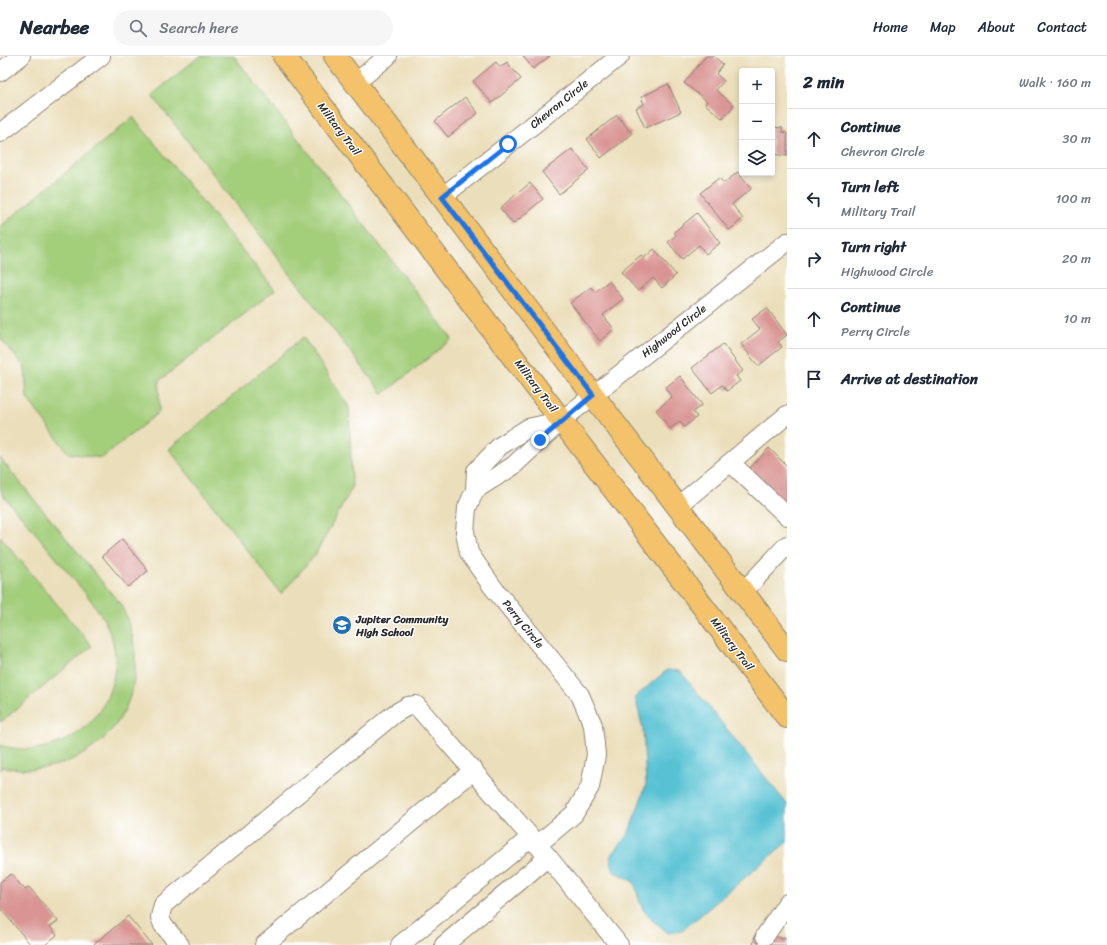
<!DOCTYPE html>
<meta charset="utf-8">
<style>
:root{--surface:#fff;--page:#f6f6f7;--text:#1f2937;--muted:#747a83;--line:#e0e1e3}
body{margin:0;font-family:Sriracha,sans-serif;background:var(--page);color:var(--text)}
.controls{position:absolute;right:12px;top:12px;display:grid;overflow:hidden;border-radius:4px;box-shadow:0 2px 6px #0003}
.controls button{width:36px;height:36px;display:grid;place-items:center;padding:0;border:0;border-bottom:1px solid var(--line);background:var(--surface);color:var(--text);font:20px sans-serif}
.stop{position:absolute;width:12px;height:12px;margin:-9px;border:3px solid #1a73e8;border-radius:50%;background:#fff}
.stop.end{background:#1a73e8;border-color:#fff;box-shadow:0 1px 4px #0008}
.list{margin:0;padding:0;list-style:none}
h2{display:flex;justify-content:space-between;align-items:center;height:52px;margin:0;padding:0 16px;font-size:17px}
h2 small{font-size:13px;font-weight:400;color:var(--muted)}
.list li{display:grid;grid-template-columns:26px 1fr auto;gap:12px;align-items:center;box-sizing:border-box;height:60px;padding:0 16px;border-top:1px solid var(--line)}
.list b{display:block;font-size:15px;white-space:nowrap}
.list p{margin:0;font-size:13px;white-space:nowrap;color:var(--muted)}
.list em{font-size:13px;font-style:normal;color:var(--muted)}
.icon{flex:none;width:22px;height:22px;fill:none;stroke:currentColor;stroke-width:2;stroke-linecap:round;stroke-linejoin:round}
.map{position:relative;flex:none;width:787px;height:889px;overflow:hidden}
header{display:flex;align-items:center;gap:24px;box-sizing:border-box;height:56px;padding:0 20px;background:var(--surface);border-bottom:1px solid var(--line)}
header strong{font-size:19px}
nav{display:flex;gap:22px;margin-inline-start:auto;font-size:14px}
.search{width:280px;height:36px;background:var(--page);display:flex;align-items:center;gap:10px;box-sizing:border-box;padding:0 14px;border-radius:22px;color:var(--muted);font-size:15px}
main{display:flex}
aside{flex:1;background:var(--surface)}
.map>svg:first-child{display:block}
.green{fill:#a3ce7a;stroke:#677c52}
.water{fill:#58c2d4;stroke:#427680}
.building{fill:#d99493}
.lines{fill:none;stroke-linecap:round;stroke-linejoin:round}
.minor-casing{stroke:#8b8472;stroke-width:20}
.major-casing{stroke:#8b8472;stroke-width:24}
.minor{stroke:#fff;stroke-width:18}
.major{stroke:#f3c26a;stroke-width:22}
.route{stroke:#1a73e8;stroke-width:5}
.labels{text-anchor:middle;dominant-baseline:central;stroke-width:3;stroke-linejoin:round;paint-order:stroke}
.street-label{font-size:11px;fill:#2b2b2b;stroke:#fff}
.poi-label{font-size:11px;font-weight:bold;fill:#2b2b2b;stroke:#fff;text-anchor:start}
</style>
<header>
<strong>Nearbee</strong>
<div class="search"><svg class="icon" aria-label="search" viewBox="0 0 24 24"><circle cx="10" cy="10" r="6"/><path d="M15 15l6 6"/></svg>Search here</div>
<nav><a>Home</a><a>Map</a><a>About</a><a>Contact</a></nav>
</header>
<main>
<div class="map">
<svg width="787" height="889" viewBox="0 0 787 889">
<rect width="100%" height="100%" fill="#fff"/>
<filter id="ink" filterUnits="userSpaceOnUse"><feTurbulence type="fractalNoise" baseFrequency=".025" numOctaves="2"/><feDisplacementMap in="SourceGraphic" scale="8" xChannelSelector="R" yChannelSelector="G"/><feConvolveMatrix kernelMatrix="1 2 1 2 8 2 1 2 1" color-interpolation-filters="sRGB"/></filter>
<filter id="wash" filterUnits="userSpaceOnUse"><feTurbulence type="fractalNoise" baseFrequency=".012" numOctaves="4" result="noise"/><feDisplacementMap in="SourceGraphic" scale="16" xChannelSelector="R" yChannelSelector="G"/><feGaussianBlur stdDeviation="0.9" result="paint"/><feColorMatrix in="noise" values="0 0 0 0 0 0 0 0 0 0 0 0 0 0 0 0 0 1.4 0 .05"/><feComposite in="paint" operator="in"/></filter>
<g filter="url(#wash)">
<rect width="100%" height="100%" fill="#ebdeba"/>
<path class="green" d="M200,0H234L452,283L383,338L152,39Z
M133,61L275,234L159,325V356L102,402L68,397L27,342L25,311L0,282V171Z
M303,281L349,351L352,432L315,499L281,538L169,393Z
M0,402L121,549C166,639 99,728 1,711L2,713L0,715V689C24,697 48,693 70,682C89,672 103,654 110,634C127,585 100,554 70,519C55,500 39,482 24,463C17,455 6,445 1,435C0,430 0,410 0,402Z
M0,480L92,590L1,666L0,665Z"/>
<path class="water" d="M667,614L680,615L787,748V786L682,875L668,877C660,870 647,861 643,853C632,832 644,827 614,816L610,801L628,779L646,729L643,673L635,641Z"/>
<g id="blocks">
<path class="building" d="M523,0H550L533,13Z
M706,0H713L723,8L716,18L724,25L716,34L734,49L723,63L705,48L707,45L684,27Z
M496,6L500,11L507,6L521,23L492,47L473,25Z
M668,28L681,56L645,72L636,52L644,48L641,41Z
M465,41L478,57L448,81L435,65Z
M617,59L632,78L601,102L587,83Z
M772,71L783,72L782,76L787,77V100L772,98Z
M572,93L589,114L559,138L542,116Z
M738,116L751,133L732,148L743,163L729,174L700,137L719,122L724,127Z
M530,127L543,143L513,168L500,152Z
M697,157L720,187L706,198L699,189L682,203L668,186L676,179L674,176Z
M654,193L676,219L662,232L653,222L638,235L621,216L641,199L644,202Z
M609,225L623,243L603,259L614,273L600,285L570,247L591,231L595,236Z
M767,252L787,279L778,286L782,291L758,310L741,288L760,273L752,263Z
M723,288L743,315L736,320L740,325L727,335L722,329L712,337L692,312Z
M680,320L702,349L693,356L697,361L684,371L680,365L670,373L656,354L672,341L665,332Z
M769,392L787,410V450L749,413Z
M122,483L148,515L128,531L102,500Z
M11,818L25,834L29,831L58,865L50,871L57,879L45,889H31L0,852V826Z
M128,860L152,889H93Z
M755,879L787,882V889H753Z"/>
</g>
</g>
<g filter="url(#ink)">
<use href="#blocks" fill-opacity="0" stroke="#8b8472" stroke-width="1"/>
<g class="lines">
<defs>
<path id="minor" d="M0,16L21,0
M355,27L388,0
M0,77L101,0
M442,141L620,0
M731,407L787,460
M475,434L476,415L500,390L528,372L559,365
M678,450L787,359
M743,536L787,489
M537,789L574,758L590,731L596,699L593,669L580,639L492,530L469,497L465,476L467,452L475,434L513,410L562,364L787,186
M765,880L787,847
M180,889L163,869L160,861L163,849L394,658L408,650L416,649L548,801L619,889
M264,889L474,714
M400,889L530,782
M444,889L548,801"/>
<path id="major" d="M284,0L787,661
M335,0L787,594"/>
</defs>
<use href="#minor" class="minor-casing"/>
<use href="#major" class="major-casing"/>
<use href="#minor" class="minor"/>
<use href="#major" class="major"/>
</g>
</g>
<g class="lines" filter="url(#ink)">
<path class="route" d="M508,88L442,141L593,339L540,384"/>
</g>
<defs>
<symbol id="school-disc" viewBox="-11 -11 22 22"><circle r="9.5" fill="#1f6fb2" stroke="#fff"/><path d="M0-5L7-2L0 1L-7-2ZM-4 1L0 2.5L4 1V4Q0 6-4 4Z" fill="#fff"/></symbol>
</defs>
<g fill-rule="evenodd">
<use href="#school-disc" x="331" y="558" width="22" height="22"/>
</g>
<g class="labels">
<g class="street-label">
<text transform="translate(559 48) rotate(-39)">Chevron Circle</text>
<text transform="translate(339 73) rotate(53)">Military Trail</text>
<text transform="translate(674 275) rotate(-38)">Highwood Circle</text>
<text transform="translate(536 330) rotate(53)">Military Trail</text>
<text transform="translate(523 568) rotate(51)">Perry Circle</text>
<text transform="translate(732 588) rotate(53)">Military Trail</text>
</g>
<g class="poi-label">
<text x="356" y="563">Jupiter Community<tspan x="356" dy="13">High School</tspan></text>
</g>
</g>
</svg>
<div class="controls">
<button>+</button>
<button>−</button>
<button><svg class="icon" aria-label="layers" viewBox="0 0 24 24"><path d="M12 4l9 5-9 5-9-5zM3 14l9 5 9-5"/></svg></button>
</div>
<div class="stop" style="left:508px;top:88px"></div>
<div class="stop end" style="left:540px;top:384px"></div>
</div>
<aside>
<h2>2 min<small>Walk · 160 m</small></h2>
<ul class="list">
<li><svg class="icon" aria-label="ahead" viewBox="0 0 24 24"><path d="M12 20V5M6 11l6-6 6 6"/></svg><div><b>Continue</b><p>Chevron Circle</p></div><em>30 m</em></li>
<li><svg class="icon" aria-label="left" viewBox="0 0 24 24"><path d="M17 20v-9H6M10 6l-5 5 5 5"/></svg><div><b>Turn left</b><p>Military Trail</p></div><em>100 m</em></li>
<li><svg class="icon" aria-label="right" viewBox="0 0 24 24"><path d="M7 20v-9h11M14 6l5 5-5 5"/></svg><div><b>Turn right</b><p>Highwood Circle</p></div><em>20 m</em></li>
<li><svg class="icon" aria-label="ahead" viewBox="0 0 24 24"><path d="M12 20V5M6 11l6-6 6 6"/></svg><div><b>Continue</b><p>Perry Circle</p></div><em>10 m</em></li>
<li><svg class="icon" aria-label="arrive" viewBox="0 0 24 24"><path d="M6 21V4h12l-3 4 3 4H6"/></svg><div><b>Arrive at destination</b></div></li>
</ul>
</aside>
</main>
